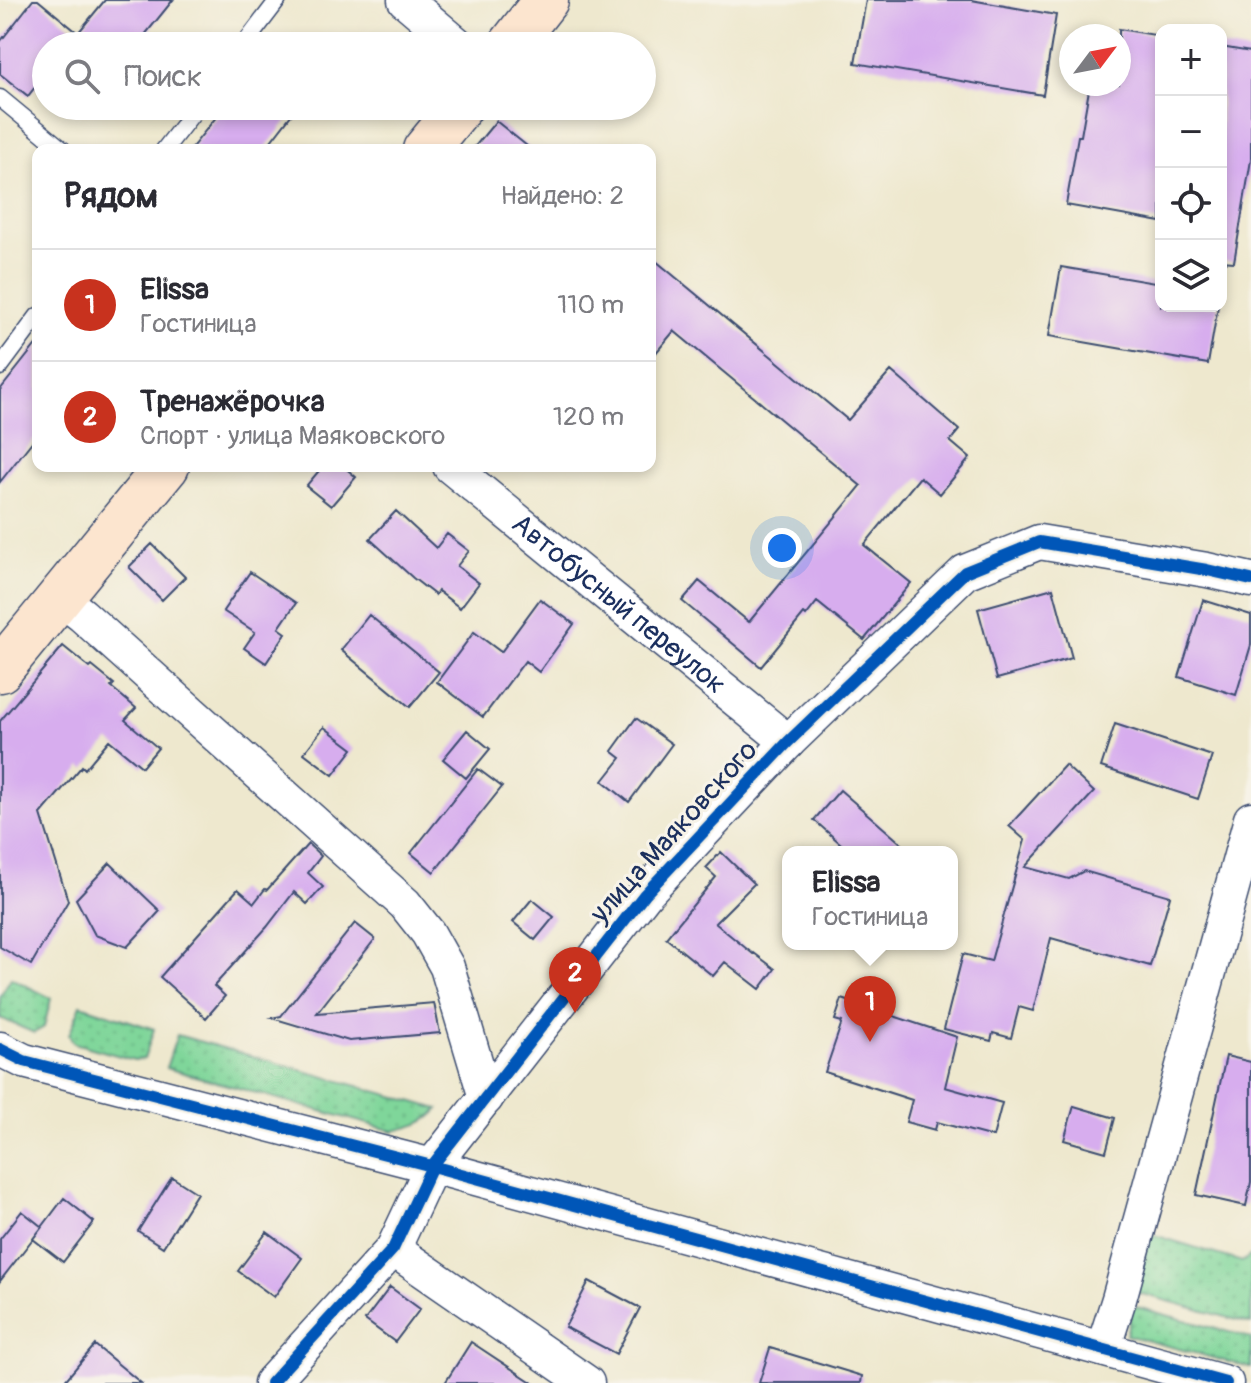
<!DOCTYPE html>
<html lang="ru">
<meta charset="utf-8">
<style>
:root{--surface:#fff;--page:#f2f2f3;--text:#2b2b33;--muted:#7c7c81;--line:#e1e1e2;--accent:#c8321e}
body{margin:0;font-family:Pangolin,sans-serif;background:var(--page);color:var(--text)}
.controls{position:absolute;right:24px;top:24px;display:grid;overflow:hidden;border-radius:16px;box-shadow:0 4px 12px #0003}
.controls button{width:72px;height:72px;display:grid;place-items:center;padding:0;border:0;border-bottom:2px solid var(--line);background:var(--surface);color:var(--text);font:40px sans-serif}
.compass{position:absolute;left:1059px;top:24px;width:72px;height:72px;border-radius:50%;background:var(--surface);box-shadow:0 4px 12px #0003;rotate:58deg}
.you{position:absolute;left:782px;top:548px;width:28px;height:28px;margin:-20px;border:6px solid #fff;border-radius:50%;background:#1a73e8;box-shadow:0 0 0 12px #1a73e833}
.badge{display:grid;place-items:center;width:52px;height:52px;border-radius:50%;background:var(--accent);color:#fff;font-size:26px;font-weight:700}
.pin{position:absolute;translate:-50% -66px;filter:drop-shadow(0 2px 4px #0008)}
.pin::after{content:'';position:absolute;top:42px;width:28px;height:24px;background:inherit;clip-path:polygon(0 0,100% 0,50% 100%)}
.popup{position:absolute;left:782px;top:846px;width:176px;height:104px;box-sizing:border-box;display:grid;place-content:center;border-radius:16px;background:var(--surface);filter:drop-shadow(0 2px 6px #0005);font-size:26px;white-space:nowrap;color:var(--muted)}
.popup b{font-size:30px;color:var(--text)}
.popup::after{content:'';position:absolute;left:50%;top:100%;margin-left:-16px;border:16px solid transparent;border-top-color:var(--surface)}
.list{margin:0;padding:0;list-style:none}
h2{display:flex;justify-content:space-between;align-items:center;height:104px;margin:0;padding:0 32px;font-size:34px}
h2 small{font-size:26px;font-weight:400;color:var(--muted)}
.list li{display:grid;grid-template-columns:52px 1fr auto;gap:24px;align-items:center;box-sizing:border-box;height:112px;padding:0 32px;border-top:2px solid var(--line)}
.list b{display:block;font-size:30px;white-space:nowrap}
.list p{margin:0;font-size:26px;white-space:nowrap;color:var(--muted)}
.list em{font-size:26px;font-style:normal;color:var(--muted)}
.icon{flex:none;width:44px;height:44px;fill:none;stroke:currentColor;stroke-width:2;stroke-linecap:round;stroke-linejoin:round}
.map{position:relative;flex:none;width:1251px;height:1383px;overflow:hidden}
.search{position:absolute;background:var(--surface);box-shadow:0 4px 12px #0003;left:32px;top:32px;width:624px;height:88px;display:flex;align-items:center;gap:20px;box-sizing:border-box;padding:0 28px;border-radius:44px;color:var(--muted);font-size:30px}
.panel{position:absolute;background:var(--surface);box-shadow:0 4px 12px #0003;left:32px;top:144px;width:624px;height:328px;border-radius:16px}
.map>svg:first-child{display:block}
.grass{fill:url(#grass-dots);stroke:#4d827c;stroke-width:2}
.building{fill:#d7adee}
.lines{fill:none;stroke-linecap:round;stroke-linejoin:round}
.lane-casing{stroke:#3b4b6f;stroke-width:19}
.street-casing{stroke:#3b4b6f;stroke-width:37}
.secondary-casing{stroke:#3b4b6f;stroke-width:47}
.lane{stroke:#fff;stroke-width:16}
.street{stroke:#fff;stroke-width:34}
.secondary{stroke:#fce5cf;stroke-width:44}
.cycleway-casing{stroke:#f7f3e8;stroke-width:17}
.cycleway{stroke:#0057b8;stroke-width:12}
.labels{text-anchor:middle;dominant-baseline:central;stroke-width:6;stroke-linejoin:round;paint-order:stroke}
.street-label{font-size:28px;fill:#1b2f5e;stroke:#f7f3e8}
</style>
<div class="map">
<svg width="1251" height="1383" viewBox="0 0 1251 1383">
<defs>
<pattern id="grass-dots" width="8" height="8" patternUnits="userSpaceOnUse" patternTransform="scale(2)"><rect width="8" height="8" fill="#7fd69a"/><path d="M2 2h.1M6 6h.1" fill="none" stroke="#6db887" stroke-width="1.8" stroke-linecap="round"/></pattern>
</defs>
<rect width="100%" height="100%" fill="#f7f3e8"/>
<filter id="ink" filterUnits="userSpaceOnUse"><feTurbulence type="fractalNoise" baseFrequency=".0125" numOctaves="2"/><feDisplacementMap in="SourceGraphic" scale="16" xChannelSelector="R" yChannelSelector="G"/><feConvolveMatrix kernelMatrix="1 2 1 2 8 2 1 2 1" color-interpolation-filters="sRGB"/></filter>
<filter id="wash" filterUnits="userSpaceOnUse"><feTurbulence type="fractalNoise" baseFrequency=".006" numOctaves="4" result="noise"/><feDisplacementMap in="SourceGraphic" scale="32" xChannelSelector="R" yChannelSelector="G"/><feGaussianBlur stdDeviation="1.8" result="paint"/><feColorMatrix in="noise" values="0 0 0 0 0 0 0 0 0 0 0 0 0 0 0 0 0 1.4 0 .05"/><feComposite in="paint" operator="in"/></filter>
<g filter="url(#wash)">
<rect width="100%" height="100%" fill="#eee8ce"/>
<path class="grass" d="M11,978L51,998L44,1027L34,1033L0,1018V996Z
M81,1005L154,1029L144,1059L134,1060L74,1043L69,1035Z
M177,1035L439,1109C426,1124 411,1127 393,1131L166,1068Z
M1151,1234L1242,1262L1251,1255V1324L1135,1292Z
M1133,1306L1251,1338V1368L1126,1335Z"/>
<g id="blocks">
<path class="building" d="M33,0H38L78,33L105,0H173L136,46H46V73L28,96L0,74V42Z
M866,0H971L1056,15L1043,95L855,63Z
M1119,29L1161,36V222L1066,205L1078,136H1081L1090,84H1119Z
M1221,47L1251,52V160L1234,262L1221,261Z
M225,106H298L264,150H190Z
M496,121L532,150H472Z
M650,256L848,420L891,371L959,430L950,441L970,458L940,494L920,477L864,545L911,583L864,640L817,602L806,616L804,614L761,667L682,601L699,581L749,622L861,486L674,331L650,360Z
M1061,267L1161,284V306H1218L1208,364L1049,336Z
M38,342V434L0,482V390Z
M323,466H343L356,477L331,506L306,486Z
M396,511L436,548L447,534L469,551L457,566L479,583L460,608L438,591L435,595L413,578L370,539Z
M152,544L185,577L162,600L129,567Z
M250,572L296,603L279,628L286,633L266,663L244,648L255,632L223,611Z
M1053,588L1072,658L997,679L978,609Z
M540,599L574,624L539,672L525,661L483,717L437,682L474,632L501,652Z
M1203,600L1251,615V645L1236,695L1179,677Z
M369,615L439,672L410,707L341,650Z
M63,646L90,668L92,666L114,684L111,687L136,708L125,720L158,748L142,767L109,740L85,769L82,766L41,814L68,901L31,965L0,947V721Z
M636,718L672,744L629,802L603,781L621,758L612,751Z
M1115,724L1212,756L1198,799L1101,767Z
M324,727L353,749L333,775L304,753Z
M467,730L490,749L466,778L443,759Z
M1065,765L1094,792L1025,867L1069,879L1084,871L1170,896L1150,966L1051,938L1033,1011L1019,1007L1011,1038L993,1033L991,1041L944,1029L963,954L991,961L1025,840L1009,826Z
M478,769L502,787L434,872L411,853Z
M840,790L911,852H850L814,820Z
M308,844L321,856L308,873L323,887L307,904L294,892L267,927L214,986L225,996L206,1018L160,977L238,889L254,903L265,889L267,890Z
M721,852L754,884L715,923L753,954L754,953L775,969L760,989L725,962L713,976L666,938L716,877L706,868Z
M110,863L160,911L127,947L95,935L76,899Z
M532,899L554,917L535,940L513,922Z
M355,923L375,939L317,1013L434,1003L440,1033L349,1041L272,1018L281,1016Z
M842,999L957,1037L945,1087L1002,1103L993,1137L937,1122L935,1130L906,1122L912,1100L825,1072L842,1022L835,1020Z
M1226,1056L1251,1062V1182L1246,1206L1196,1195Z
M1074,1106L1115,1118L1106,1152L1064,1140Z
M172,1177L197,1193L163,1247L138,1231Z
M64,1198L94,1222L63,1262L33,1239Z
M22,1211L42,1227L0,1281V1239Z
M267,1232L302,1258L274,1297L238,1271Z
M589,1281L640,1308L616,1354L565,1327Z
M390,1287L420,1309L395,1342L365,1320Z
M471,1342L533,1383H445Z
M95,1345L141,1383H63Z
M770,1348L862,1376L861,1383H759Z"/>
</g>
</g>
<g filter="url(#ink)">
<use href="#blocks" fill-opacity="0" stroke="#3b4b6f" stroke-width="2"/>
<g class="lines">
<defs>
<path id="lane" d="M243,46L278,0
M0,98L63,150
M164,150L198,106
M0,367L38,316"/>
<g id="street">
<path d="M405,0L459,46"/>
<path id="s1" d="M450,466L788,742"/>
<path d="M60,598L82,615L405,904L428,933L447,967L486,1098"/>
<path d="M0,1049L24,1061L432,1166L1226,1383"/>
<path d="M393,1249L587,1383"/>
<path d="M1103,1349L1119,1299L1251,819"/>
<path d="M271,1383L393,1249L432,1166L645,894L788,742L965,572L1039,542L1207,570L1251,580"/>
</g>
<path id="secondary" d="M510,46L546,0
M425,150L461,106
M0,670L167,466"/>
</defs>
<use href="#lane" class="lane-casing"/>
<use href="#street" class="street-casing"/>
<use href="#secondary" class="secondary-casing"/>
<use href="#lane" class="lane"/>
<use href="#street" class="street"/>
<use href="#secondary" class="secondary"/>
<defs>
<path id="cycleway" d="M0,1049L24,1061L432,1166L1226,1383
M271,1383L393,1249L432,1166L645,894L788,742L965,572L1039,542L1207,570L1251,580"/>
</defs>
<use href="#cycleway" class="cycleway-casing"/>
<use href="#cycleway" class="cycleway"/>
</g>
</g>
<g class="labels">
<g class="street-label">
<text stroke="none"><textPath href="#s1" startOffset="218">Автобусный переулок</textPath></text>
<text transform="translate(674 832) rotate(-48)">улица Маяковского</text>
</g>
</g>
</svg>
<div class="controls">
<button>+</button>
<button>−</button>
<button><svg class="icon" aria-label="locate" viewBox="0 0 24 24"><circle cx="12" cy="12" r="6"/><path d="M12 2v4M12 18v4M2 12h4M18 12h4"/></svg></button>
<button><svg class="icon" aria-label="layers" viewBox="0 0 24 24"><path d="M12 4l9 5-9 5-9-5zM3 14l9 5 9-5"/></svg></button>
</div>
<svg class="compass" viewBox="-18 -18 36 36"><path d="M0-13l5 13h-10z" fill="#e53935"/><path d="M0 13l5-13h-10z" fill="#7c7c81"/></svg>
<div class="you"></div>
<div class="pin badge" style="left:870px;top:1042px">1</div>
<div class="popup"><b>Elissa</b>Гостиница</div>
<div class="pin badge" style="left:575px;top:1013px">2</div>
<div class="search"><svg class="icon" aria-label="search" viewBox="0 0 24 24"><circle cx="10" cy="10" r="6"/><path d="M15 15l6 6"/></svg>Поиск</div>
<section class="panel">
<h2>Рядом<small>Найдено: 2</small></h2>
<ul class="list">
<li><span class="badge">1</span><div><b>Elissa</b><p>Гостиница</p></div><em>110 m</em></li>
<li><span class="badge">2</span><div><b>Тренажёрочка</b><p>Спорт · улица Маяковского</p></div><em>120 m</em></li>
</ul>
</section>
</div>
